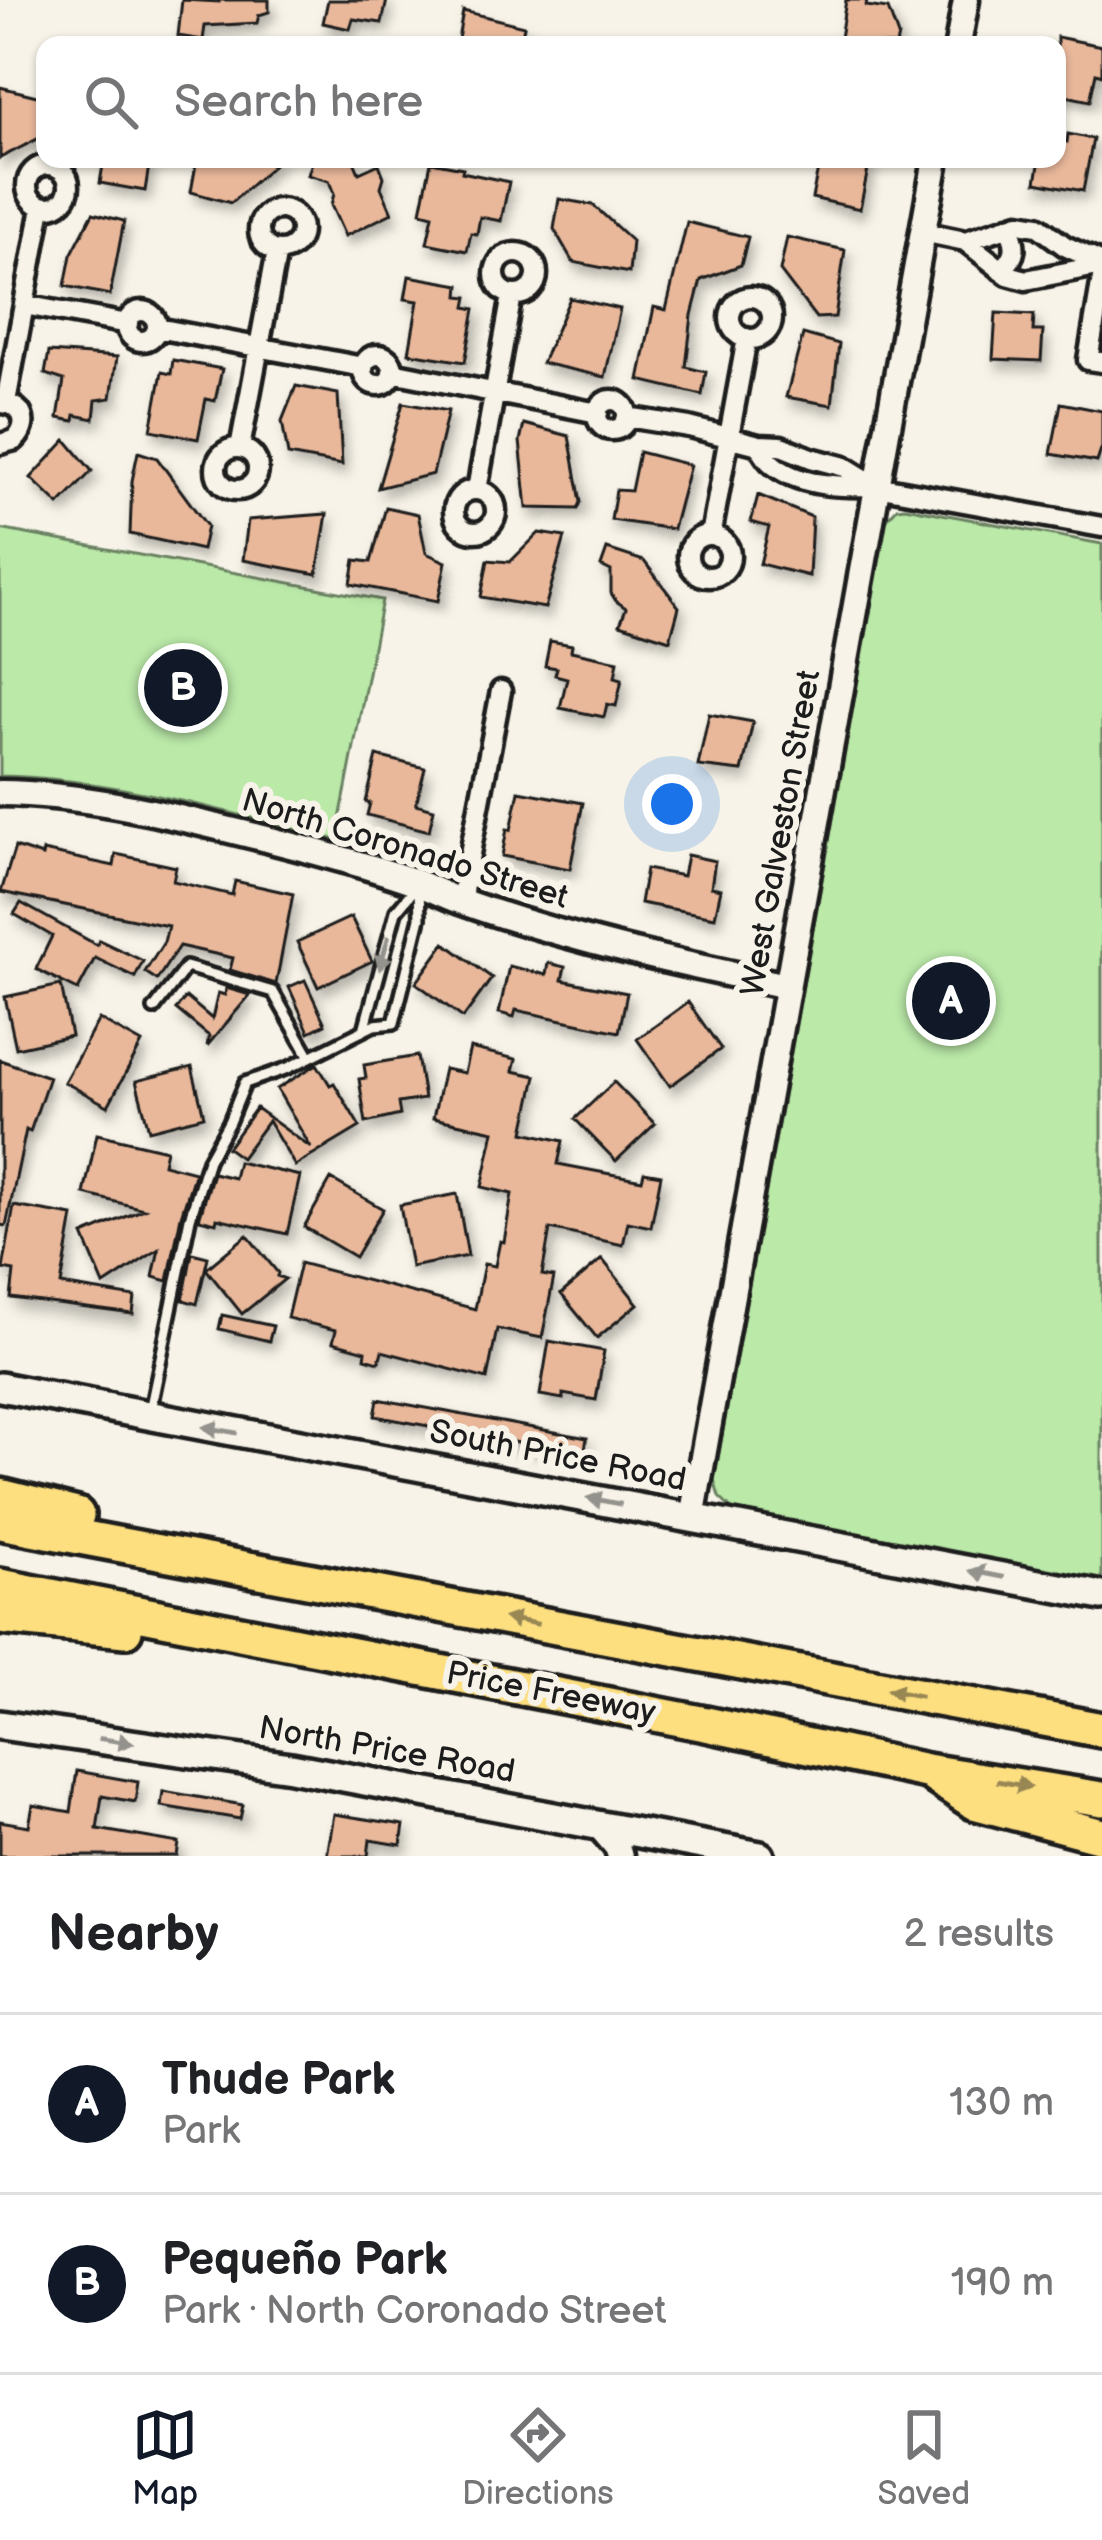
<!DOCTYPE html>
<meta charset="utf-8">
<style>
:root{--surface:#fff;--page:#f2f2f2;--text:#202124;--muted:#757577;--line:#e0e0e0;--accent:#111827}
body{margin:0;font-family:"Balsamiq Sans",sans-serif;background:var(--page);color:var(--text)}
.you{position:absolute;left:672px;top:804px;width:42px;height:42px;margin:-30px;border:9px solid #fff;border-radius:50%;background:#1a73e8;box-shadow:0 0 0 18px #1a73e833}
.badge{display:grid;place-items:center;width:78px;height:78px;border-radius:50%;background:var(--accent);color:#fff;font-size:39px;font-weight:700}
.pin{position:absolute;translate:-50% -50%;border:6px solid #fff;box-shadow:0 3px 12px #0006}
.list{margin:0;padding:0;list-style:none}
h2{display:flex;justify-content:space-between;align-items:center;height:156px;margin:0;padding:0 48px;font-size:51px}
h2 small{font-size:39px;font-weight:400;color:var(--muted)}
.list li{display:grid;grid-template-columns:78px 1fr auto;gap:36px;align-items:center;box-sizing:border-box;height:180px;padding:0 48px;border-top:3px solid var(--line)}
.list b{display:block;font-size:45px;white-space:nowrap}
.list p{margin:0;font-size:39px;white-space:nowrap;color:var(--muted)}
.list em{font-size:39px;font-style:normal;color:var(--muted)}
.icon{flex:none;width:66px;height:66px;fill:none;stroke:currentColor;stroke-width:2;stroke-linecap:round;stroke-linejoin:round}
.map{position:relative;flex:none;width:1102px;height:1856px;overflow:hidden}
.search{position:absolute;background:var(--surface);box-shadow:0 3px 9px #0004;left:36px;right:36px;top:36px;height:132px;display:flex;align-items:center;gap:30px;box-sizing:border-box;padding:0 42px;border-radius:24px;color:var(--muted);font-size:45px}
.sheet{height:516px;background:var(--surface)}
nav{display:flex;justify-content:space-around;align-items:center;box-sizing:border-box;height:168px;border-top:3px solid var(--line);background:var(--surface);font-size:33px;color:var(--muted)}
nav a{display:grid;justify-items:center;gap:6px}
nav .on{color:var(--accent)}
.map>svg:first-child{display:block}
.green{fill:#bae9a8;stroke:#6b8262;stroke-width:3}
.building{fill:#e9b89b;stroke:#1c1c1c;stroke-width:3;filter:url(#shadow)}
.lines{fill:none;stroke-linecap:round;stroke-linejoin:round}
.service-casing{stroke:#1c1c1c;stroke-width:18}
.minor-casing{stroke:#1c1c1c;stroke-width:27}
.tertiary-casing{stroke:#1c1c1c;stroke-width:33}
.secondary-casing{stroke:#1c1c1c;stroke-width:36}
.motorway-casing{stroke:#1c1c1c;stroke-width:42}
.service{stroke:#f7f3e8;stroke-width:9}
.minor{stroke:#f7f3e8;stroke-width:18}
.tertiary{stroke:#f7f3e8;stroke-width:24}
.secondary{stroke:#f7f3e8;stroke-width:27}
.motorway{stroke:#fddf80;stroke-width:33}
.oneway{fill:#94928c}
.oneway2{fill:#988753}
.labels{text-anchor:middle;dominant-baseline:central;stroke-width:12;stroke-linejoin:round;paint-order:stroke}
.street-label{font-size:33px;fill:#1c1c1c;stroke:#f7f3e8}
</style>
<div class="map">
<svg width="1102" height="1856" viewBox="0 0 1102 1856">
<defs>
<filter id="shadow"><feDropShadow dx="4.5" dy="8" stdDeviation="6" flood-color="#0004"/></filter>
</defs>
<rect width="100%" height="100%" fill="#f7f3e8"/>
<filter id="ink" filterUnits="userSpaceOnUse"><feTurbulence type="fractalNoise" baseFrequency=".00833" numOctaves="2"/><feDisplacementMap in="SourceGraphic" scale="24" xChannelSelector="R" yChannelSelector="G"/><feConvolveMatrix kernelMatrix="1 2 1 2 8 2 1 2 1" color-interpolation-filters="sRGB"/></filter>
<g filter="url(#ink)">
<path class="green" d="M905,507L1102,544V1583L738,1515L719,1497L714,1480L887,519L897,508Z
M0,529L382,600L336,840C227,812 113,778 0,776Z"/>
<path class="building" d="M182,0L219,2V0H269V12L259,15L257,23L205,26L203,40L178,36Z
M328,0H387L382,23L353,19L350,29L323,23Z
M846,0H867L866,6L888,9L898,36L896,45H839Z
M463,11L524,26L520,45H457Z
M1057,37L1102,46V75L1096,73L1090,101L1057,94Z
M0,87L45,98V135L0,158Z
M1068,134L1093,139L1083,191L1036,182L1040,159H1057V140L1067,142Z
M104,159H150L145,191L100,183Z
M197,159H280L231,203L191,192Z
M313,159H353L359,173L379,164L384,177L381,187L392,213L345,236L331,205L334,194L329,181L308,175Z
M820,159H870L860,209L812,198Z
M431,162L463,168L462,172L509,182L501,221L480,217L477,234L471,233L467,251L427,243L433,215L421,212Z
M559,199L593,205L632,241L629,273L573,262L554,229Z
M93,213L124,221L110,295L65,286L71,255Z
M687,222L748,237L741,265L701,280L692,315L686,367L706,372L702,395L639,380L654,307L666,310Z
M787,237L845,250L835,317L816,318L780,271Z
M409,276L460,285L459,296L468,297L466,307L475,309L465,362L409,353L418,301L405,299Z
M570,298L620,309L605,377L542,363Z
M996,313L1034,315L1033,331H1043L1041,361L993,359Z
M803,334L839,344L832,405L786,397Z
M49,352L117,357L111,398L96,400L94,419L75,415L74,421L58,418L64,380L45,374Z
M173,360L222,369L215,401L206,399L198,439L151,430L162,372L171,374Z
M296,386L338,394L342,465L288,455L282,421Z
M403,403L448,411L433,474L378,488Z
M1061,403L1102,411V447L1097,462L1051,454Z
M524,424L569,436L581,502L578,509L527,508L520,441Z
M66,440L92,471L59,505L31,478Z
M138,452L157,458L207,526L202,550L130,534L132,481Z
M639,452L690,465L673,529L611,520L616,490L631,491Z
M758,495L812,517L809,576L760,564L769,527L751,522Z
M386,507L418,514L426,553L446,562L438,601L351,584L355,560L371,562Z
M327,514L317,574L243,560L248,520Z
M539,533L565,537L545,608L481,597L488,560L510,562Z
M607,549L644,561L679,607L670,640L620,624L626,608L616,601L611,593V571L601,566Z
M550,641L572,645L571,651L618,661L615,677L622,679L616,706L607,704L604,717L560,708L567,678L555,675L557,668L545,666Z
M709,714L753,722L742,771L698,766Z
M377,756L425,768L416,804L434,809L429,831L367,815L370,803L366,802Z
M519,791L583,803L570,869L502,856L507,829L511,830Z
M15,847L42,856L43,851L114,866L116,854L176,867L173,881L232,895L235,881L293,894L276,984L230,970L233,958L179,946L157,980L145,972L164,942L168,926L1,892Z
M687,855L715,861L711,887L721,889L715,917L640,903L646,869L683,876Z
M21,903L97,945L99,940L143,961L135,977L95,958L78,990L36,969L52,936L14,914Z
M351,917L372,961L318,987L297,942Z
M445,943L492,978L463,1018L416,983Z
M548,963L565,967L562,980L627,993L619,1032L516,1010L514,1017L499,1013L509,966L546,975Z
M305,980L325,1024L309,1032L289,987Z
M61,985L71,1036L16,1048L5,997Z
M226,988L250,995L207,1046L209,1036L176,1009L186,997L212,1019L218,993L225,995Z
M688,1002L721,1049L670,1086L637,1039Z
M99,1019L142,1043L108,1106L64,1082Z
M470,1048L516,1059L513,1071L536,1076L524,1132L563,1141L558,1164L642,1180L644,1172L661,1175L651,1227L628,1222L623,1245L550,1229L542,1275L554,1277L542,1338L497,1329L487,1379L382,1351L379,1362L365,1358L366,1351L333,1342L336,1330L287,1318L300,1263L475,1309L484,1264L495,1266L500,1241L504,1242L512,1194L482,1187L494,1131L433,1118L444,1069L464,1073Z
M417,1056L424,1099L398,1103L400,1115L366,1123L359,1079L366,1078L364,1065Z
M0,1060L49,1077L30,1132L26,1130L6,1226L0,1225Z
M317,1064L330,1085L334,1083L360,1127L295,1166L268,1121L241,1158L227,1148L256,1108L311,1148L277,1089Z
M192,1067L204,1116L149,1130L136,1081Z
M614,1082L655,1124L616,1161L575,1119Z
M97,1134L166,1150L163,1164L195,1172L181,1216L168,1281L153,1277L159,1249L104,1285L83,1235L144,1209L84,1194Z
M238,1162L300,1176L287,1234L217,1218L216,1223L199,1219L213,1173L234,1178Z
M331,1179L383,1209L355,1257L304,1227Z
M457,1194L468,1256L411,1267L400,1205Z
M14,1206L73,1216L61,1285L135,1297L133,1314L11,1298L14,1271L3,1269Z
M247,1235L278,1273L277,1276L285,1279L242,1314L206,1269Z
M192,1253L208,1257L197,1304L183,1300Z
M602,1259L638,1304L597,1338L561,1294Z
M222,1315L273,1326L269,1341L219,1329Z
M549,1341L604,1351L596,1400L563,1394V1399L540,1395Z
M378,1399L587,1438L584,1455L375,1416Z
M77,1771L138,1782L135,1802L102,1796L97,1829L179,1843L177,1856H0V1821L29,1826L33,1805L71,1812Z
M163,1791L243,1805L240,1819L161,1806Z
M334,1814L404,1825L401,1845L370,1840L368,1856H327Z"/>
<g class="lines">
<defs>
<path id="service" d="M154,1009L186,967L273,992L310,1057
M364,1030L396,911L417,886
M150,1411L190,1218L208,1160L229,1122L245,1083L288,1068L374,1025L394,1023L420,918L419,889"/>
<path id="minor" d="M27 186a21 21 0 1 1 42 0a21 21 0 1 1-42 0Z
M259 230a21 21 0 1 1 42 0a21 21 0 1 1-42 0Z
M922,232L965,241L1008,275L1026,280L1102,265
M965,241L1019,223L1038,226L1065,246L1102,263
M495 274a21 21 0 1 1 42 0a21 21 0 1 1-42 0Z
M1001,270C1018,256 1017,246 1009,226
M1102,278L1088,360L1102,362
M730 318a21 21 0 1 1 42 0a21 21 0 1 1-42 0Z
M24,305L128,324
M127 326a15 15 0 1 1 30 0a15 15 0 1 1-30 0Z
M157,328L363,367
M363 370a15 15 0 1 1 30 0a15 15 0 1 1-30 0Z
M392,372L598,413
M597 415a15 15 0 1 1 30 0a15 15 0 1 1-30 0Z
M6,402L42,207
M0,403C23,403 31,424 15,440L0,444
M627,417L689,427L759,445L781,446L811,458L845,467L874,485
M759,445C762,451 765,457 770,462C797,487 842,487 876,486L1102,527
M240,448L277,251
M216 469a21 21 0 1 1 42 0a21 21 0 1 1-42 0Z
M477,490L512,295
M454 511a21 21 0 1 1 42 0a21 21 0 1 1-42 0Z
M711,535L747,338
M688 556a21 21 0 1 1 42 0a21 21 0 1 1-42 0Z
M461,901L501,691"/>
<path id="tertiary" d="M958,45L966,0
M0,793C79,794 157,812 234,831C296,846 358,862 418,883C432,889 446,896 460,901C566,939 677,963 787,986
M692,1518L936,159
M600,1827L617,1847L620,1856"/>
<path id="secondary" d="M0,1387L1102,1596
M0,1725L291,1767L760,1856"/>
<path id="motorway" d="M0,1496L77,1515
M0,1522L1102,1730
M0,1586L706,1724L926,1771L1102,1799
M0,1617L125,1630
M936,1777L974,1802L1102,1836"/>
</defs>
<use href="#service" class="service-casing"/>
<use href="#minor" class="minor-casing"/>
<use href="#tertiary" class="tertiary-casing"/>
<use href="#secondary" class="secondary-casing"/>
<use href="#motorway" class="motorway-casing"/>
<use href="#service" class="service"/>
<use href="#minor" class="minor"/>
<use href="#tertiary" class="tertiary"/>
<use href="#secondary" class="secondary"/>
<use href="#motorway" class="motorway"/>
</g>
<defs><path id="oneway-solid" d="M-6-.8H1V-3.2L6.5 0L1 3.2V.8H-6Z" transform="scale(3)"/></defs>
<g class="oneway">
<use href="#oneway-solid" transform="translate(384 953) rotate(105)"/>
<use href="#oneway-solid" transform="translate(220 1430) rotate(-170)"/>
<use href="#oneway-solid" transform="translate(604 1501) rotate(-169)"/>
<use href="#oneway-solid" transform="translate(987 1574) rotate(-169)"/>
<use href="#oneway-solid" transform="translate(116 1741) rotate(8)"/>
</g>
<g class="oneway2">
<use href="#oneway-solid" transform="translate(521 1621) rotate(-169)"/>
<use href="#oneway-solid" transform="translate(904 1693) rotate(-169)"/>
<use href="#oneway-solid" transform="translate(1014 1784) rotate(10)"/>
</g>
</g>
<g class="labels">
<g class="street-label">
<text transform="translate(781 833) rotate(-80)">West Galveston Street</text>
<text transform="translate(405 849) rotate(17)">North Coronado Street</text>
<text transform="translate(558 1456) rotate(11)">South Price Road</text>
<text transform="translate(551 1693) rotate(11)">Price Freeway</text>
<text transform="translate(387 1750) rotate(10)">North Price Road</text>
</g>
</g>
</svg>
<div class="you"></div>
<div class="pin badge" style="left:951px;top:1001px">A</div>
<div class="pin badge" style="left:183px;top:688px">B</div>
<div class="search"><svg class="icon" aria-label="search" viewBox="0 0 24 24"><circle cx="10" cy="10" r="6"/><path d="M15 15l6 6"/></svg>Search here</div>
</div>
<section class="sheet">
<h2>Nearby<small>2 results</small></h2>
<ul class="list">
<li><span class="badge">A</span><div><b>Thude Park</b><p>Park</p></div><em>130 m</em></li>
<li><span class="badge">B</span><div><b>Pequeño Park</b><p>Park · North Coronado Street</p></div><em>190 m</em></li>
</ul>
</section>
<nav>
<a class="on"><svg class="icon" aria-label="map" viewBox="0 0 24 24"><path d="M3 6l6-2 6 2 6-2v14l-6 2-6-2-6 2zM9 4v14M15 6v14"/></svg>Map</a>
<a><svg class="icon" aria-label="directions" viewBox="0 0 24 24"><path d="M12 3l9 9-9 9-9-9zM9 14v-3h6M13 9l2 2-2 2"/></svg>Directions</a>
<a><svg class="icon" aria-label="saved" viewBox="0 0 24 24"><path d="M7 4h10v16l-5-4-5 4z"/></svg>Saved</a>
</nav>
